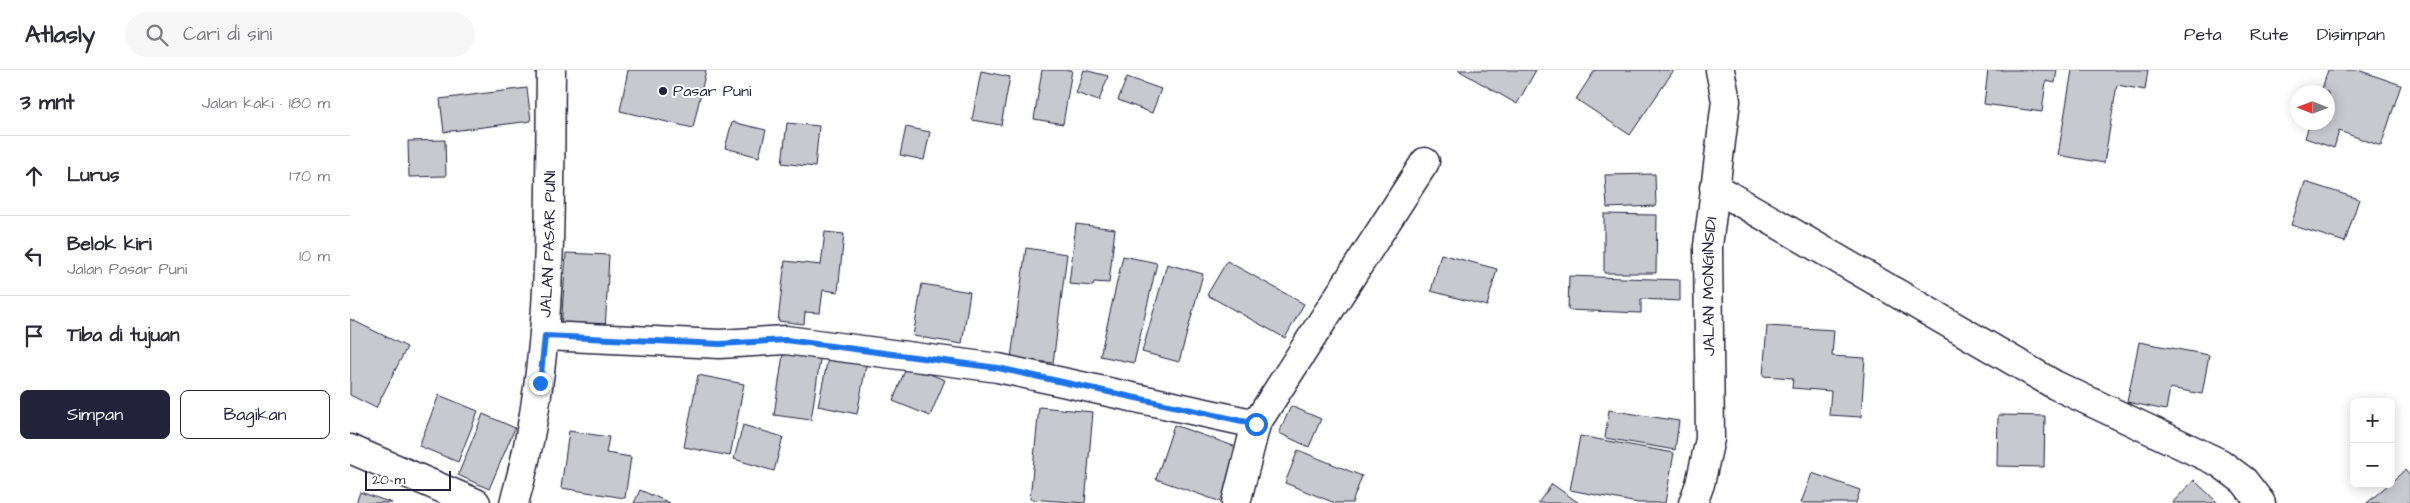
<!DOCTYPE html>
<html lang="id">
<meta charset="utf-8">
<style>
:root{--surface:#fff;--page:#f7f7f7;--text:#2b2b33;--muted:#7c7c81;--line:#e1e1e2;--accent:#22223b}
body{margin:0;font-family:"Architects Daughter",sans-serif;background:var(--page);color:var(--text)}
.controls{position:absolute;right:15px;bottom:15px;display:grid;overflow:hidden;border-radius:8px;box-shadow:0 2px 12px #0003}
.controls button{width:45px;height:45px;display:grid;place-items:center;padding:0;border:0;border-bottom:1px solid var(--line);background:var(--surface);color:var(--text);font:25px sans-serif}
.compass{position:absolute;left:1940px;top:15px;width:45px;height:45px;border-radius:50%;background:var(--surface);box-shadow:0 2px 12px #0003;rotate:271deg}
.scale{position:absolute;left:15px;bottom:12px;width:86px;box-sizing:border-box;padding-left:5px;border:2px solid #22223b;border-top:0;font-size:14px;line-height:18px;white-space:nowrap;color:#22223b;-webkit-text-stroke:4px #fff;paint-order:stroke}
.stop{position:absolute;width:15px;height:15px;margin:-11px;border:4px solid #1a73e8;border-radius:50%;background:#fff}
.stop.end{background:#1a73e8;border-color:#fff;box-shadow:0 1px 5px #0008}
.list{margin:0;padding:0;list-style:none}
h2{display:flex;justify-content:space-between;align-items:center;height:65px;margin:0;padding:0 20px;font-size:21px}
h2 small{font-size:16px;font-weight:400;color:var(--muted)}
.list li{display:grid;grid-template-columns:32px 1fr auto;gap:15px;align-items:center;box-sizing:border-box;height:80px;padding:0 20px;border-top:1px solid var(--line)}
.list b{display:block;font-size:19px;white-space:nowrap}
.list p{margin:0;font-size:16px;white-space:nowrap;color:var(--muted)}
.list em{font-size:16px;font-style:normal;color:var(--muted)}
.actions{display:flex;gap:10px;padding:15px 20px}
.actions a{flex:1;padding:11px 0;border:1px solid var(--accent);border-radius:8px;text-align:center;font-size:18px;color:var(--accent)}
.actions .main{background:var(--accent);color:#fff}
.icon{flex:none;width:28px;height:28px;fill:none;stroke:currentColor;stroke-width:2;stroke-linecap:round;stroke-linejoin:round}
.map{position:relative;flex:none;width:2060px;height:433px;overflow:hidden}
header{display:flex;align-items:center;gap:30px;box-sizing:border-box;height:70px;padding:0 25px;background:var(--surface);border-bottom:1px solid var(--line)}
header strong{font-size:24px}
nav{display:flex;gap:28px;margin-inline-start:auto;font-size:18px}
.search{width:350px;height:45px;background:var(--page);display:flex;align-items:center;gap:12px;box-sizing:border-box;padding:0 18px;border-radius:28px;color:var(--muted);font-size:19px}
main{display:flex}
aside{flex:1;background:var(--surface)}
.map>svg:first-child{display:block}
.building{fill:#c8c8cf;stroke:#22223b}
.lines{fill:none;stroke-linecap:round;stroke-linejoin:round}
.minor-casing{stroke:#22223b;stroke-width:31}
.tertiary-casing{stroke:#22223b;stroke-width:31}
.minor{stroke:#fff;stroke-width:28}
.tertiary{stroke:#fff;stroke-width:28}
.route{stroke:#1a73e8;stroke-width:6}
.poi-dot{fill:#22223b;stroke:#fff;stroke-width:2}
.labels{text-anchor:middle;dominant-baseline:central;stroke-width:4;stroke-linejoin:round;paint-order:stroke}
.poi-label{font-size:16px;fill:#22223b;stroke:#fff;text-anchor:start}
.street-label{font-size:16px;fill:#22223b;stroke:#fff}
</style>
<header>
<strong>Atlasly</strong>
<div class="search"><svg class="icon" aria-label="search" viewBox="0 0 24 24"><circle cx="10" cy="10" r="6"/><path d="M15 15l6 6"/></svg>Cari di sini</div>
<nav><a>Peta</a><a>Rute</a><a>Disimpan</a></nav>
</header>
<main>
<aside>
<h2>3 mnt<small>Jalan kaki · 180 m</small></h2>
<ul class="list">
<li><svg class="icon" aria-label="ahead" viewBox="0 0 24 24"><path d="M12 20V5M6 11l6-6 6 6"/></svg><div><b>Lurus</b></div><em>170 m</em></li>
<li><svg class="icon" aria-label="left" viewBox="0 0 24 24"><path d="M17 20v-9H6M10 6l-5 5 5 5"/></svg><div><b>Belok kiri</b><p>Jalan Pasar Puni</p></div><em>10 m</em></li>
<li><svg class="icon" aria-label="arrive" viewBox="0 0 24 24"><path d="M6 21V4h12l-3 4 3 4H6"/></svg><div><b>Tiba di tujuan</b></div></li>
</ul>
<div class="actions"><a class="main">Simpan</a><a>Bagikan</a></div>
</aside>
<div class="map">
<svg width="2060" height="433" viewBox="0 0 2060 433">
<rect width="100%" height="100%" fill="#fff"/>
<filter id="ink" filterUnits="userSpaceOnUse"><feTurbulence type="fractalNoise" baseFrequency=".02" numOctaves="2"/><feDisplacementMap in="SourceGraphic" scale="10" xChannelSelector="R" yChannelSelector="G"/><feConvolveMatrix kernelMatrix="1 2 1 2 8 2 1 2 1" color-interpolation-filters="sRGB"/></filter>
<g filter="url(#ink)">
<path class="building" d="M278,0H356L343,58L270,41Z
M692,0H722L713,54L684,49Z
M734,0L758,6L749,31L726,23Z
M1108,0H1186L1167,34Z
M1245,0H1324L1280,65L1226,29Z
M1638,0H1707L1705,13L1696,11L1692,42L1634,34Z
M1722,0H1798L1795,20L1767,15L1754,93L1708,85Z
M1978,0H2008L2051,15L2031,76L1989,61L1984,78L1955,68L1960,52H1978V22H1971Z
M631,1L660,7L651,55L622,50Z
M777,7L811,19L802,43L768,30Z
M177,18L181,51L94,62L90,29Z
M382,52L416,60L409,87L375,78Z
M437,53L469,56L465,97L432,93Z
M556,57L580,62L574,90L550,85Z
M95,70L96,106L59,107L58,71Z
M1305,104L1306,136L1257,138L1255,105Z
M1955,112L2009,129L1995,172L1941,155Z
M1254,144L1307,145L1306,203H1254Z
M726,154L765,159L759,213L744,212L743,216L719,214Z
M475,162L494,164L488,222L473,220L470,243L455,242L454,254L428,251L435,191L471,195Z
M676,178L717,184L703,293L661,288Z
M216,183L259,185L255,262L211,259Z
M1091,184L1147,199L1137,236L1081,221Z
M773,186L807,193L784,293L750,286Z
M877,191L954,234L935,268L857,225Z
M817,194L853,204L829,292L792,282Z
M1219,206L1330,210V231L1291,229V243L1218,240Z
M572,214L620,222L612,274L563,266Z
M0,249L57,277L26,338L0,325Z
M1417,256L1484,260L1482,286L1515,288L1511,347L1479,345L1481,321L1442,318L1443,308L1413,306Z
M1789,272L1859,285L1852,324L1820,318L1816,340L1777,332Z
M434,278L471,283L461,350L424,345Z
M479,283L517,290L507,344L468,336Z
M557,295L595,310L580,346L543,331Z
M348,305L394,314L380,386L334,377Z
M89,325L128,341L108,392L69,376Z
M941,336L971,349L959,377L929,363Z
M689,337L743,342L735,433L680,429Z
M1259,340L1329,351L1325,380L1255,368Z
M133,344L165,358L139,419L108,405Z
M1648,345L1695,346L1694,397L1647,396Z
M393,355L433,367L424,401L384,389Z
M824,355L895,380L874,433L806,409Z
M219,361L259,367L256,383L281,387L275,428L211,418Z
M1230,366L1324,383L1315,433H1288L1220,420Z
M948,380L1012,406L1002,433H985L935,413Z
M2055,400L2060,406V433H2017Z
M1462,403L1510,420L1506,433H1451Z
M1844,410L1868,433H1822Z
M1202,414L1229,433H1188Z
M290,420L320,433H284Z
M10,422L42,433H6Z"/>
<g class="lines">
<defs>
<g id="minor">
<path d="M1364,117L1705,315L1870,393L1894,411L1911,433"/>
<path d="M195,266L370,274L436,270L648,298L906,354"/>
<path d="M0,379L126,433"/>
<path id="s1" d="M164,433C205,292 199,145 201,0"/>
<path d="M886,433L906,354L1075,92"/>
</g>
<g id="tertiary">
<path id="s2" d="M1343,433L1350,414L1360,369L1358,176L1376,31L1370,0"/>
</g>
</defs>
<use href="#minor" class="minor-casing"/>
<use href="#tertiary" class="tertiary-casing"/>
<use href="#minor" class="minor"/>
<use href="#tertiary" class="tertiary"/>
</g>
</g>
<g class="lines" filter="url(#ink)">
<path class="route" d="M190,313L195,266L370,274L436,270L648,298L906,354"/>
</g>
<circle class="poi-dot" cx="313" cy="21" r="5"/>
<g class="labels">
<g class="poi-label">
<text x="323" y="21">Pasar Puni</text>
</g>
<g class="street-label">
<text stroke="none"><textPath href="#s1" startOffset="262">JALAN PASAR PUNI</textPath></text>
<text stroke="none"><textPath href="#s2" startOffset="219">JALAN MONGINSIDI</textPath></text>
</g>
</g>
</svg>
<div class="controls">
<button>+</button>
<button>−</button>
</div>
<svg class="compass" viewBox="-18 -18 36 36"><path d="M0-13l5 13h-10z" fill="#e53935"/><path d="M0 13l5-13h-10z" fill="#7c7c81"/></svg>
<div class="scale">20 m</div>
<div class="stop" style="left:906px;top:354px"></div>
<div class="stop end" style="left:190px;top:313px"></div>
</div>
</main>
